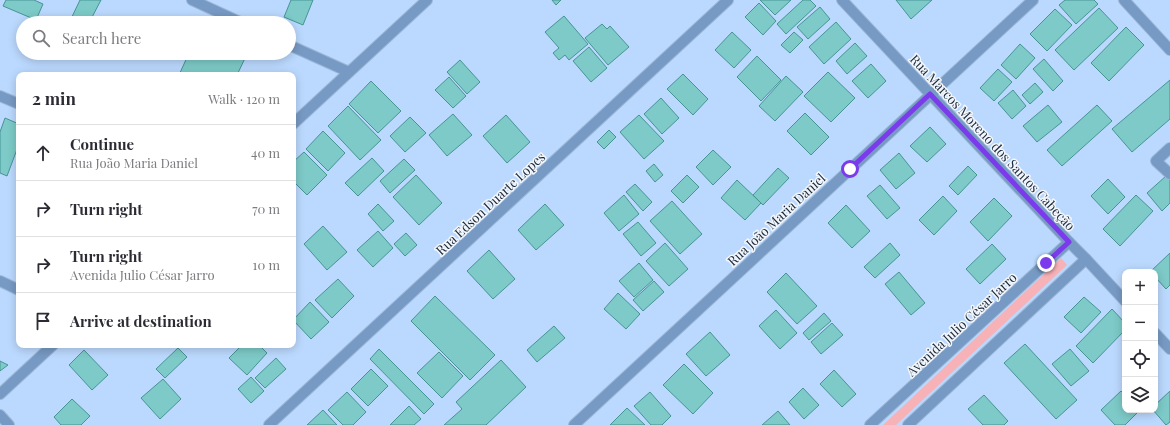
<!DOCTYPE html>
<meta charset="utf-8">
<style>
:root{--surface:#fff;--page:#f2f2f3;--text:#2b2b33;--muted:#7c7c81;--line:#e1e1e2}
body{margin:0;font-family:"Playfair Display",serif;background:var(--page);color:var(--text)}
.controls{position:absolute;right:12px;bottom:12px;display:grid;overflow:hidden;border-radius:8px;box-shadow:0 2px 10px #0003}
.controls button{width:36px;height:36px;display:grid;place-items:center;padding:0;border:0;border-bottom:1px solid var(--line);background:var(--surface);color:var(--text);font:20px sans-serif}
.stop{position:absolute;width:12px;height:12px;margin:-9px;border:3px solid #7c3aed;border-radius:50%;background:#fff}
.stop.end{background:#7c3aed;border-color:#fff;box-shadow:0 1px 4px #0008}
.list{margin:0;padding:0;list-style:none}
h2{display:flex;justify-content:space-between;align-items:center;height:52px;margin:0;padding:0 16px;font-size:17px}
h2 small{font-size:13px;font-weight:400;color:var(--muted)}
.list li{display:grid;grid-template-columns:26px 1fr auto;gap:12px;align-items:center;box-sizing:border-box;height:56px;padding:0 16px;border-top:1px solid var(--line)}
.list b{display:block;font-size:15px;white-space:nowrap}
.list p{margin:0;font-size:13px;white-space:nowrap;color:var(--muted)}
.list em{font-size:13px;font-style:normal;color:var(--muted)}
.icon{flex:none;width:22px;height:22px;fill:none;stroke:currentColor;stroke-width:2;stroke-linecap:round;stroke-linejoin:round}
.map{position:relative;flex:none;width:1170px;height:425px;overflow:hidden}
.search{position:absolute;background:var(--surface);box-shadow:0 2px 10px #0003;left:16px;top:16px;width:280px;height:44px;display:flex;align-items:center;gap:10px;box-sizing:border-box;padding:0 14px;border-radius:22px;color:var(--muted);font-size:15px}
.panel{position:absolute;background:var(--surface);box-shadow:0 2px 10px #0003;left:16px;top:72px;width:280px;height:276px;border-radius:8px}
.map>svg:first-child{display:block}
.green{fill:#f7b2b7}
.building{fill:#7dcac8;stroke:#479493}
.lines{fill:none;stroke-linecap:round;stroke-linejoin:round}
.minor-casing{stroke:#9bb6d7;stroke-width:12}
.tertiary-casing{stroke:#9bb6d7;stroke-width:12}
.minor{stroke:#779ac4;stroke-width:10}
.tertiary{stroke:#779ac4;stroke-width:10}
.route{stroke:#7c3aed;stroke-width:5}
.labels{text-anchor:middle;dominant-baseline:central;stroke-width:3;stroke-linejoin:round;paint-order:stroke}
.street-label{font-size:13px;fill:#1a283a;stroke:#f3f7fc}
</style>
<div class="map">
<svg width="1170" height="425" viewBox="0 0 1170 425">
<rect width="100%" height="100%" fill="#bbd9fe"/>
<path class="green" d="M1061,258L1067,265L896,425H883Z"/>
<path class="building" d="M6,0H34L43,4L36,20L3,6Z
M80,0H101L89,23H69Z
M291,0H313L303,25L284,17Z
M552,0H561L556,5Z
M760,0H791L775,15Z
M803,0H810L816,6L786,34L777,24Z
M896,0H932L911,19Z
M1065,0H1094L1098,4L1076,24L1059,5Z
M759,3L776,21L763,35L745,17Z
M820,7L830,19L808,39L797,27Z
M1099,8L1118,28L1074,70L1055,50Z
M1055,9L1072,25L1047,51L1030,34Z
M564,16L588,44L569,60L565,55L559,60L553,53L559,48L545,32Z
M836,22L851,39L824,64L809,47Z
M602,24L607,29L610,26L629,47L608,65L585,38Z
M1126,27L1144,45L1109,81L1091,63Z
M732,32L751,50L734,68L715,50Z
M794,32L803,40L790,53L781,45Z
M855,43L867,56L847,74L836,61Z
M1020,44L1035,58L1016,79L1001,65Z
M589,47L607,68L591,82L573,61Z
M189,53H244L247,54L237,75H179Z
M757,56L781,80L761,101L737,77Z
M1044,59L1063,81L1053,91L1033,69Z
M460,60L480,82L467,94L447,72Z
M871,64L886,81L868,98L852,81Z
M998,69L1012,82L994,101L980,88Z
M828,72L855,98L831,122L804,96Z
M683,74L708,99L693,115L667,89Z
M786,76L803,92L775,121L759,106Z
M449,77L466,96L453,108L435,90Z
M1170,80V119L1132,152L1112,129Z
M371,81L401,111L378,133L349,104Z
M1035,83L1043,92L1030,104L1022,95Z
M1013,90L1026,106L1012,119L998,103Z
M661,98L679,118L662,134L644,114Z
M1048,105L1062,122L1037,142L1023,126Z
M1097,105L1112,121L1062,166L1047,150Z
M348,106L381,140L360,160L328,126Z
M805,113L829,137L811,155L787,131Z
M453,114L472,135L447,156L429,135Z
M506,115L530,142L507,163L483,136Z
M639,115L664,141L644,159L620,132Z
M410,117L426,133L405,152L390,136Z
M5,118L19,124V144L7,176L0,173V132Z
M930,127L946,144L927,162L910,146Z
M609,130L616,137L604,149L597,142Z
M323,131L345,153L328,171L306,149Z
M713,150L731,167L713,185L696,167Z
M304,152L327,175L307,195L293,181V162Z
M899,153L915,173L896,189L880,170Z
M372,158L384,171L358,196L345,183Z
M404,159L415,170L390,193L380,181Z
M654,164L663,175L655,182L646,171Z
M968,166L977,175L958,195L949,186Z
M778,168L789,178L763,205L753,195Z
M416,175L442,203L419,225L393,197Z
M687,175L699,187L683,203L671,191Z
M1166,176L1170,180V203L1162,211L1147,193Z
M1108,179L1125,197L1108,214L1091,196Z
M737,180L761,203L745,220L721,198Z
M635,184L652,202L643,211L626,192Z
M880,185L900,208L887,219L867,196Z
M624,195L639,214L619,231L604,213Z
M1136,195L1153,211L1120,246L1103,229Z
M943,196L957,211L934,235L919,220Z
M994,198L1012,216L988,241L970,222Z
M672,201L702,234L680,254L650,221Z
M378,204L394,221L383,231L368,214Z
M545,204L564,225L536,250L518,230Z
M846,205L870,231L852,248L828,223Z
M638,222L656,243L641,256L623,234Z
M323,226L347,252L327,270L304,244Z
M378,231L393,248L373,267L357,250Z
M406,233L417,245L405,256L394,244Z
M665,243L688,269L669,286L646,261Z
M890,243L900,255L875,278L864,267Z
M992,244L1006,259L980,284L966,269Z
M489,250L515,279L493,299L467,271Z
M1170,253V285L1166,289L1155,277V272H1150Z
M639,263L653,280L634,297L619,281Z
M899,272L925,303L911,315L885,284Z
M786,273L817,306L797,324L767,292Z
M338,279L354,296L332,318L315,300Z
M654,281L664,292L643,311L633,300Z
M618,293L640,314L626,329L604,309Z
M435,296L495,355L470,380L411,321Z
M1084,297L1101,312L1081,333L1064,317Z
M310,302L329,322L311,339L293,320Z
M1112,309L1125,323V330L1093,363L1076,346Z
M776,310L797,333L780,349L759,326Z
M824,313L831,321L809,340L803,333Z
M832,323L843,335L821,354L811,342Z
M554,326L565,338L537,362L527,350Z
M710,332L730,355L706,376L686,354Z
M1025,344L1077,400L1056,419L1004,363Z
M242,345H259L267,353L247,375L229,358Z
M178,348L187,357L165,378L156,369Z
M379,349L434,404L424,414L370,359Z
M1070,349L1089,371L1071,386L1052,364Z
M84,350L108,375L92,390L69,365Z
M439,352L463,376L442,398L417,373Z
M276,358L286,369L265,388L255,378Z
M501,360L526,387L486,425H444L462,409L456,402Z
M0,361L8,365L0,371Z
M684,364L713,393L693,414L663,385Z
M371,369L388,386L368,406L351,389Z
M834,370L856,394L842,407L820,384Z
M251,377L264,391L251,403L238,389Z
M163,379L181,399L160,419L141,398Z
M803,388L819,405L804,419L789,402Z
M1121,391L1125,395V410L1139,411L1125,425H1115L1101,410Z
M1170,391V422L1166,425L1153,410H1155V405Z
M347,392L366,412L353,425H343L328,410Z
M650,392L671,416L662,425H651L634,406Z
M984,395L1008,421L1004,425H983L968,409Z
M72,399L90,416L81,425H61L54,417Z
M409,406L421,419L414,425H390Z
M627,408L645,425H610Z
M323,410L337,425H307Z
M778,411L790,425H762Z"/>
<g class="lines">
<defs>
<path id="minor" d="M192,0L242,23
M842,0L1069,242
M1124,0L1170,50
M289,45L349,72
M0,96L19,104
M293,124L427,0
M1170,148L1156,161L1170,174
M1086,259L1125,301
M0,281L19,290
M1155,333L1170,349
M0,394L53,345
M0,415L9,425
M269,425L728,0
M574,425L1033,0"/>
<path id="tertiary" d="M870,425L1069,242L1086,259L908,425"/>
</defs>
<use href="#minor" class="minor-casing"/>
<use href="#tertiary" class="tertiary-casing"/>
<use href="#minor" class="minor"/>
<use href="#tertiary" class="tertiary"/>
</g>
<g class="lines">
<path class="route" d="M850,169L930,94L1069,242L1046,263"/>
</g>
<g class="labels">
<g class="street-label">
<text transform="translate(993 142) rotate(47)">Rua Marcos Moreno dos Santos Cabeção</text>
<text transform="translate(490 203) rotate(-43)">Rua Edson Duarte Lopes</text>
<text transform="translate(776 219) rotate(-43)">Rua João Maria Daniel</text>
<text transform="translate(961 324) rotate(-43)">Avenida Julio César Jarro</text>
</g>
</g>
</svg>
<div class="controls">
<button>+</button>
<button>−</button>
<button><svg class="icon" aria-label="locate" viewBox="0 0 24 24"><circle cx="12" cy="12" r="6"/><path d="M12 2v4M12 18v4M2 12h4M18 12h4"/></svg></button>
<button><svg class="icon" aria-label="layers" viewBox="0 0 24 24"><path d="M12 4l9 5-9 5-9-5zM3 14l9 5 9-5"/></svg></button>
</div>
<div class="stop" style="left:850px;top:169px"></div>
<div class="stop end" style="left:1046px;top:263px"></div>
<div class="search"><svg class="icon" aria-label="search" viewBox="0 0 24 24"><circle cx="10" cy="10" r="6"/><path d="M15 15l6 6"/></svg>Search here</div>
<section class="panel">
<h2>2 min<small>Walk · 120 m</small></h2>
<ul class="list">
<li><svg class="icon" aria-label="ahead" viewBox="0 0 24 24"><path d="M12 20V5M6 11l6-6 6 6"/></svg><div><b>Continue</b><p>Rua João Maria Daniel</p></div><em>40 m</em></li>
<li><svg class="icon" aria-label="right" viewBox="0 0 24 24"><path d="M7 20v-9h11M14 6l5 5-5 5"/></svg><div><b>Turn right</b></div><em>70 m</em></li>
<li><svg class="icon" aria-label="right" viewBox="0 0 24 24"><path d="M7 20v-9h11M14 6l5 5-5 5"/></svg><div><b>Turn right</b><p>Avenida Julio César Jarro</p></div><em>10 m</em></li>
<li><svg class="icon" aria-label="arrive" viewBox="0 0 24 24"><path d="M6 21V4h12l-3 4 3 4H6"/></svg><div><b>Arrive at destination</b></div></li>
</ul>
</section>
</div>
